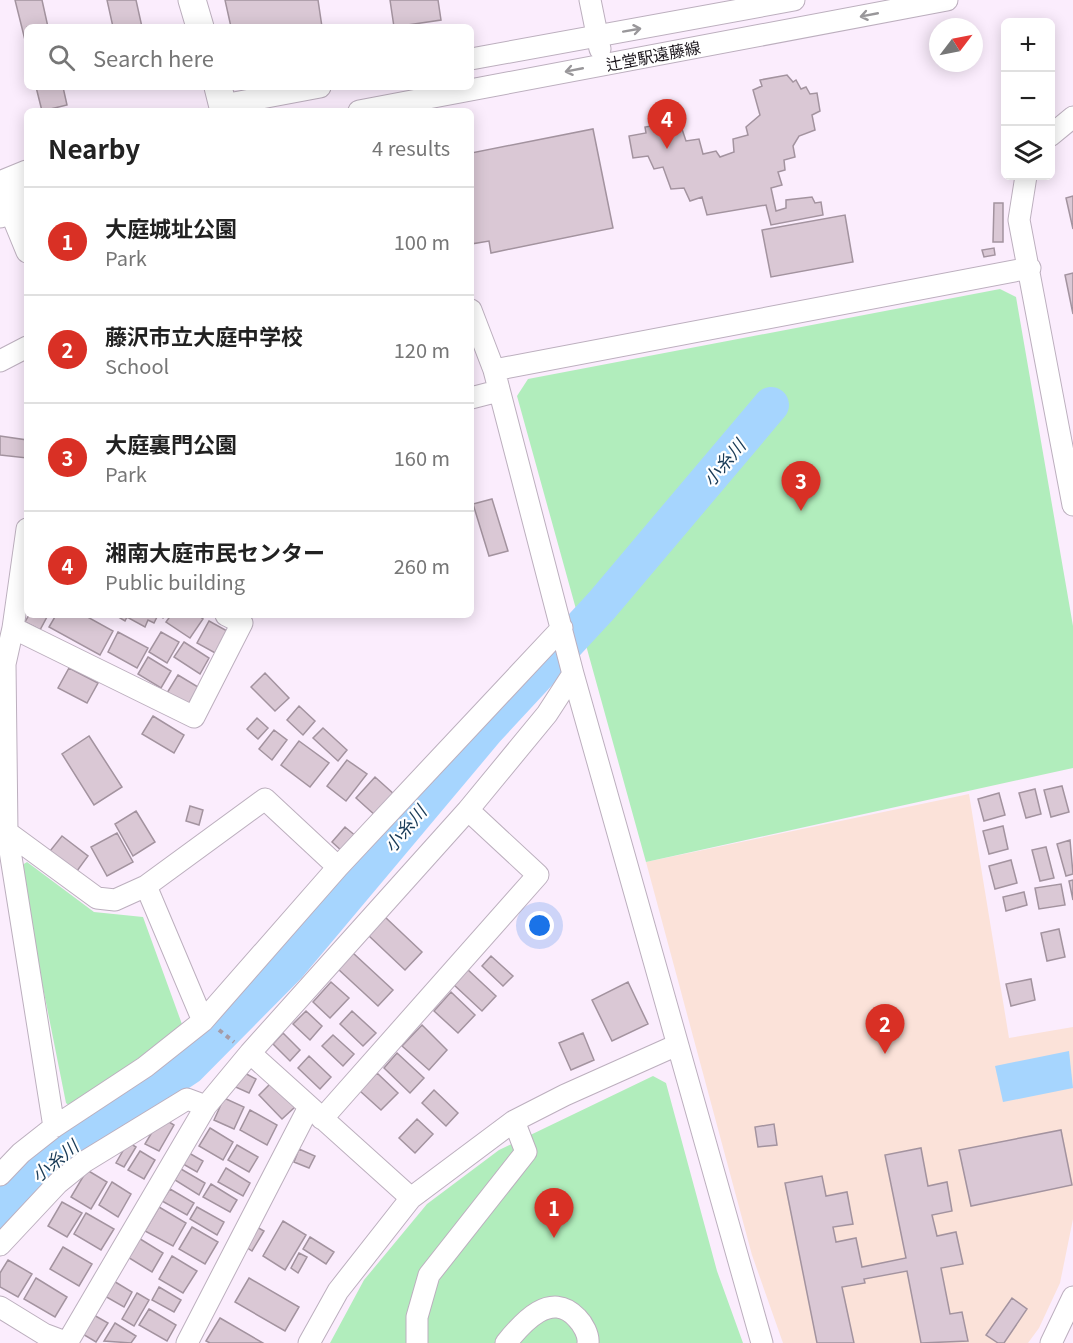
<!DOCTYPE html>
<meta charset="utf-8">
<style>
:root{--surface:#fff;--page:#f6f6f6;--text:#222;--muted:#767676;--line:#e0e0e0;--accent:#d93025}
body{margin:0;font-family:Georgia,"Noto Sans JP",serif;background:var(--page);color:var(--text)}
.controls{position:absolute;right:18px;top:18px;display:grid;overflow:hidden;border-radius:9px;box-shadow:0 3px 15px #0003}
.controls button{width:54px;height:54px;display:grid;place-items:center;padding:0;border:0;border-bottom:2px solid var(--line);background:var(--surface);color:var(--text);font:30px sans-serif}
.compass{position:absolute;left:929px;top:18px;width:54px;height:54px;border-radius:50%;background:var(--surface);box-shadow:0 3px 15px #0003;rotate:58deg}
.you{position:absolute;left:540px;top:926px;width:21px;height:21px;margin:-15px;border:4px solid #fff;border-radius:50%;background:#1a73e8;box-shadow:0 0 0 9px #1a73e833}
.badge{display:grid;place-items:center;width:39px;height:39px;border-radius:50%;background:var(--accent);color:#fff;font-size:20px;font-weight:700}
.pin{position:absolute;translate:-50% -50px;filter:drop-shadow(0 2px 3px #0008)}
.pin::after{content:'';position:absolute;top:32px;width:21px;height:18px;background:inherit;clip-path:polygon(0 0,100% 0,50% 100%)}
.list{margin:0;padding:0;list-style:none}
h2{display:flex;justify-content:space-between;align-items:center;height:78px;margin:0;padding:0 24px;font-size:26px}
h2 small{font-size:20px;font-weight:400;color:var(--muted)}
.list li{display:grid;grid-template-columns:39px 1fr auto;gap:18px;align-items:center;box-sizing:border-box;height:108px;padding:0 24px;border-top:2px solid var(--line)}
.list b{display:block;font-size:22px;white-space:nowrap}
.list p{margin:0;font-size:20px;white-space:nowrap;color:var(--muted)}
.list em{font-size:20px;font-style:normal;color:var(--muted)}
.icon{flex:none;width:33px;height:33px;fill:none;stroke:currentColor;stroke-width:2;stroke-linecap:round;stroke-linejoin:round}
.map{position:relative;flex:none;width:1073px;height:1343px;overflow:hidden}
.search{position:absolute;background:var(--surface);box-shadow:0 3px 15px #0003;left:24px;top:24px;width:450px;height:66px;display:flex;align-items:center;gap:15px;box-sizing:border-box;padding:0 21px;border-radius:9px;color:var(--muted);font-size:22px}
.panel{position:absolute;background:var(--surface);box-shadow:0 3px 15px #0003;left:24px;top:108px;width:450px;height:510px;border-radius:9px}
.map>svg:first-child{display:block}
.education{fill:#fbe2d9}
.green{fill:#b1edbc}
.water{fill:#a6d5fe}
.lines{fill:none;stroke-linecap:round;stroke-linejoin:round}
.river{stroke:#a6d5fe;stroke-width:36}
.building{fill:#dac8d5;stroke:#a3939f;stroke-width:1.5}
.minor-casing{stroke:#bcafbe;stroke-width:23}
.major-casing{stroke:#bcafbe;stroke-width:29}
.path{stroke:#a59ba7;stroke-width:4;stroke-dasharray:4.5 4.5;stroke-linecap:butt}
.minor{stroke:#fff;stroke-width:21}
.major{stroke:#fff;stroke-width:27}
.oneway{stroke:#99979a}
.labels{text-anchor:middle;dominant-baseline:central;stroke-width:4.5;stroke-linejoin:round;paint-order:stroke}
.street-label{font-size:16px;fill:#1d181e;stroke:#fff}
.water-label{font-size:18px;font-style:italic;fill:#183a56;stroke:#fff}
</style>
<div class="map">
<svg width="1073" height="1343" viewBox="0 0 1073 1343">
<rect width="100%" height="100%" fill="#fbedfd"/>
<path class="education" d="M969,794L1009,1038L1073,1027V1219L1060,1283L1039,1328L1028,1343H783L752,1255L646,862Z"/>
<path class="green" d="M1000,289L1016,297L1073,626V768L646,862L517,396L528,379Z
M27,862L94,912L143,917L183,1027L73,1109L66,1103L19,867Z
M653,1076L666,1083L717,1271L743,1343H330L364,1280L427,1204L499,1150Z"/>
<path class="water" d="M1069,1051L1073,1088L1003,1102L995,1066Z"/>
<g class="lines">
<path class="river" d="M0,1210L47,1161L188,1067L289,965L487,729L602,605L771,405"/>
</g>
<path class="building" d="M15,0H42L48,27H27V48Z
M107,0H136L142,27H113Z
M225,0H318L322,27H231Z
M390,0H438L441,20L394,27Z
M787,75L793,82L796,80L801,89L806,87L810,94L817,93L820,111L812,115L815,130L799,136L793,146L795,157L784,160L785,170L778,172L782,185L771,188L776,211L786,208V200L812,197L815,203L821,202L823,215L771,225L766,205L707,215L702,197L690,201L684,188L671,189L663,167L654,169L648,156L633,158L629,136L646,133L645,127L657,125L659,129L681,126L686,141L699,139L703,154L716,151L720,157L734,152L733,139L748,135L746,127L760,115L753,90L762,86L760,80Z
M36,87H63L67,105L42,111Z
M593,129L613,228L491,253L489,241L471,244V153Z
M1073,196V229L1066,198Z
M994,203H1003V242H993Z
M845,215L853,262L771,277L762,230Z
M994,248L995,255L984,257L982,250Z
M1073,273V314L1065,275Z
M0,436L27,440V458L0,455Z
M492,499L508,551L489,556L473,504Z
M29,615H48L40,630L25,622Z
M56,615H84L113,631L100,655L49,627Z
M115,615H164L163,618L158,615L154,623L148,620L145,627L127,617L125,621Z
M171,615H198L203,619L190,638L166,622Z
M209,621L229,632L217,654L197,643Z
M118,632L148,648L137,668L108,652Z
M161,632L179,642L167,663L149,652Z
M184,642L209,658L200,674L174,657Z
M148,657L171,671L161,688L138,674Z
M69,668L98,683L87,703L58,688Z
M265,673L289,698L275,711L251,687Z
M178,675L198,687L188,705L167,693Z
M299,706L315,721L303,735L287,720Z
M153,716L184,735L174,753L142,734Z
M257,718L268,728L258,739L247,729Z
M323,728L347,750L338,761L313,738Z
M274,730L287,740L272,760L259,749Z
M89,736L122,787L94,805L62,754Z
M299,741L329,763L310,787L281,765Z
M347,760L367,774L346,801L327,786Z
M375,777L395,795L376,816L356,798Z
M1062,786L1069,812L1051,817L1044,790Z
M1035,789L1041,814L1026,818L1019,793Z
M999,793L1005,815L984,821L978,799Z
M190,806L203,810L199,825L186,821Z
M136,811L155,842L133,856L115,824Z
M1003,826L1008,849L989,854L983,831Z
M345,827L357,837L344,853L332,842Z
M117,833L133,862L107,876L91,847Z
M62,836L88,856L77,871L50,851Z
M1070,840L1073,874L1066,876L1057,844Z
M1046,847L1054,878L1040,881L1032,850Z
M1011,860L1017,883L995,889L989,866Z
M1073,880V900L1069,881Z
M1061,884L1065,905L1039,909L1035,888Z
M1024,892L1027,905L1006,911L1003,897Z
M385,917L422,952L405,970L368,935Z
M1059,929L1065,957L1047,961L1041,933Z
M353,953L393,990L378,1006L338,969Z
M491,956L513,976L503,986L482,966Z
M467,969L496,996L482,1011L453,984Z
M1031,979L1035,1000L1011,1006L1006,984Z
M331,982L349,998L330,1018L313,1002Z
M628,982L648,1024L612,1041L592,1000Z
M451,992L475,1015L458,1033L434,1011Z
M306,1011L322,1026L310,1040L293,1024Z
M352,1011L376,1033L363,1046L340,1024Z
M422,1025L447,1050L429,1070L402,1046Z
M283,1033L300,1050L290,1061L273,1044Z
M583,1033L594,1060L571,1070L559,1043Z
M333,1035L354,1054L343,1066L322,1046Z
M397,1053L424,1078L410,1093L384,1068Z
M309,1056L331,1077L320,1089L298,1068Z
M239,1070L256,1079L249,1093L231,1085Z
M377,1073L398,1093L381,1110L360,1091Z
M271,1083L295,1107L282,1119L259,1095Z
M434,1090L458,1113L446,1126L422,1103Z
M224,1098L244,1107L234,1129L214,1120Z
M250,1110L277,1125L267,1145L240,1130Z
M161,1117L174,1125L159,1151L145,1144Z
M417,1119L433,1134L415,1153L399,1138Z
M774,1124L777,1145L758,1147L755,1127Z
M210,1128L233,1142L223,1160L199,1146Z
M1061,1130L1072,1185L971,1206L959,1150Z
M128,1142L136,1147L124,1167L116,1163Z
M237,1145L258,1157L249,1172L228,1160Z
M921,1148L928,1186L947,1182L952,1211L932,1215L937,1236L956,1232L963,1264L941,1268L950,1314L962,1312L968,1341L921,1343L907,1271L864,1279L865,1283L842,1287L854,1343H817L785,1183L822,1176L826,1196L847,1192L853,1224L833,1227L836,1242L856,1238L862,1267L906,1258L885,1155Z
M299,1149L315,1156L309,1168L294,1162Z
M140,1151L155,1160L144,1179L128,1170Z
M189,1153L203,1161L197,1172L183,1164Z
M226,1168L250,1183L243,1196L218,1182Z
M181,1169L205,1183L199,1195L175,1180Z
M87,1170L107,1182L91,1209L71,1197Z
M112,1182L131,1194L118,1217L99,1205Z
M211,1184L237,1200L230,1212L203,1197Z
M170,1189L194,1203L187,1215L162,1201Z
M62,1202L82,1213L67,1237L48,1226Z
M159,1207L186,1223L173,1246L145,1231Z
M197,1207L224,1222L217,1235L190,1219Z
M86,1213L114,1229L101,1250L74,1234Z
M283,1221L306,1235L285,1270L263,1256Z
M255,1226L264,1231L252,1251L243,1245Z
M192,1227L218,1242L205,1264L179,1249Z
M137,1237L163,1253L152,1272L126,1256Z
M310,1237L334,1252L326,1264L303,1249Z
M63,1247L92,1264L79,1286L50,1269Z
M299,1253L307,1257L298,1273L291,1268Z
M172,1256L197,1271L183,1293L159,1279Z
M8,1260L32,1274L18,1297L0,1287V1273Z
M36,1278L67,1297L55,1317L24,1299Z
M249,1278L299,1307L285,1331L235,1302Z
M112,1280L132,1292L124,1307L103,1295Z
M159,1287L181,1300L174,1312L152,1300Z
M137,1293L149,1300L134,1326L122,1319Z
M1012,1298L1027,1309L1004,1343H998L986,1335Z
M149,1309L176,1325L167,1341L139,1325Z
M92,1314L108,1323L96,1342L81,1333Z
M220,1318L263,1343H210L206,1341Z
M115,1323L136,1336L131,1343L104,1341Z"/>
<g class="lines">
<defs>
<path id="minor" d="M590,0L600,49
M471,59L794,0
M223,105L320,87
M359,111L947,0
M1050,136L1073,117
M1026,176L1019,220L1073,505
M4,196L27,252
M471,310L494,370L573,674L762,1343
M0,361L27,347
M494,370L1030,268
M471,398L498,391
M27,529L13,628L5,664L7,832L54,1127
M13,628L194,717L242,623L226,615
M468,810L547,714L573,674
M1,833L7,832L97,898L115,900L146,886L265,799L338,867
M146,886L203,1021
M250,1053L411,1198
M0,1175L21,1153L54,1127L145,1067L203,1021L338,867L562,628
M0,1245L58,1183L84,1162L187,1099L206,1106L250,1053L468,810L538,875L322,1119
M0,1307L44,1334L68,1343
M67,1343L206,1106
M187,1343L309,1107
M309,1343L338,1291L411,1198L514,1121L565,1095L677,1045
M417,1343V1317L429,1275L526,1152L514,1121
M506,1343C523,1322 551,1290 577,1318C583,1324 589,1335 588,1343
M1051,1343L1073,1297"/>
<path id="major" d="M192,0L200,27
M218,87L224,111
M0,185L27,174
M0,214L27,203"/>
</defs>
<use href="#minor" class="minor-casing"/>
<use href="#major" class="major-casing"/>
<path class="path" d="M219,1030L234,1042"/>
<use href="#minor" class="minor"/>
<use href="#major" class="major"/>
</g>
<defs><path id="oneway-shaft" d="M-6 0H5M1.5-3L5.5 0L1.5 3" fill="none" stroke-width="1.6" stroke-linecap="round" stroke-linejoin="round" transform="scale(1.5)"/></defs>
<g class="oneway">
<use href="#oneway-shaft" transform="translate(869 15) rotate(169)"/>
<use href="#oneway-shaft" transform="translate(632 30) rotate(-10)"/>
<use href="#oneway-shaft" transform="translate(574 70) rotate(169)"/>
</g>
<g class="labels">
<g class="street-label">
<text transform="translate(653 55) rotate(-11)">辻堂駅遠藤線</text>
</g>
<g class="water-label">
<text transform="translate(723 462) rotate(-50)">小糸川</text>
<text transform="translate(404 828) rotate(-50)">小糸川</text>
<text transform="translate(54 1160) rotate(-39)">小糸川</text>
</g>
</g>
</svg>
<div class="controls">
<button>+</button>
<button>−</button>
<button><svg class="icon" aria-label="layers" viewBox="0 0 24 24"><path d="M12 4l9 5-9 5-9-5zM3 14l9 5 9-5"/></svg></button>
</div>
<svg class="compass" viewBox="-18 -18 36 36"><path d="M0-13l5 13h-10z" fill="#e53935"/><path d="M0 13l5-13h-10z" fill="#767676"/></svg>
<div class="you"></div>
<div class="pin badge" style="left:554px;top:1238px">1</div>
<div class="pin badge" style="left:885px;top:1054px">2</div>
<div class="pin badge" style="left:801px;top:511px">3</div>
<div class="pin badge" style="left:667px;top:149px">4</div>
<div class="search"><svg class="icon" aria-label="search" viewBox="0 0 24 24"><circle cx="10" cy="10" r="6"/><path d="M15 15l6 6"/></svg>Search here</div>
<section class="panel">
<h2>Nearby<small>4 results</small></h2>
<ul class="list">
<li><span class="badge">1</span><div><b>大庭城址公園</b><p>Park</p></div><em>100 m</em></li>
<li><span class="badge">2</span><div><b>藤沢市立大庭中学校</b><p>School</p></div><em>120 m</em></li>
<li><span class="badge">3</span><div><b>大庭裏門公園</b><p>Park</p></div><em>160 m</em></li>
<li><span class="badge">4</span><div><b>湘南大庭市民センター</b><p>Public building</p></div><em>260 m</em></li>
</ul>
</section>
</div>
